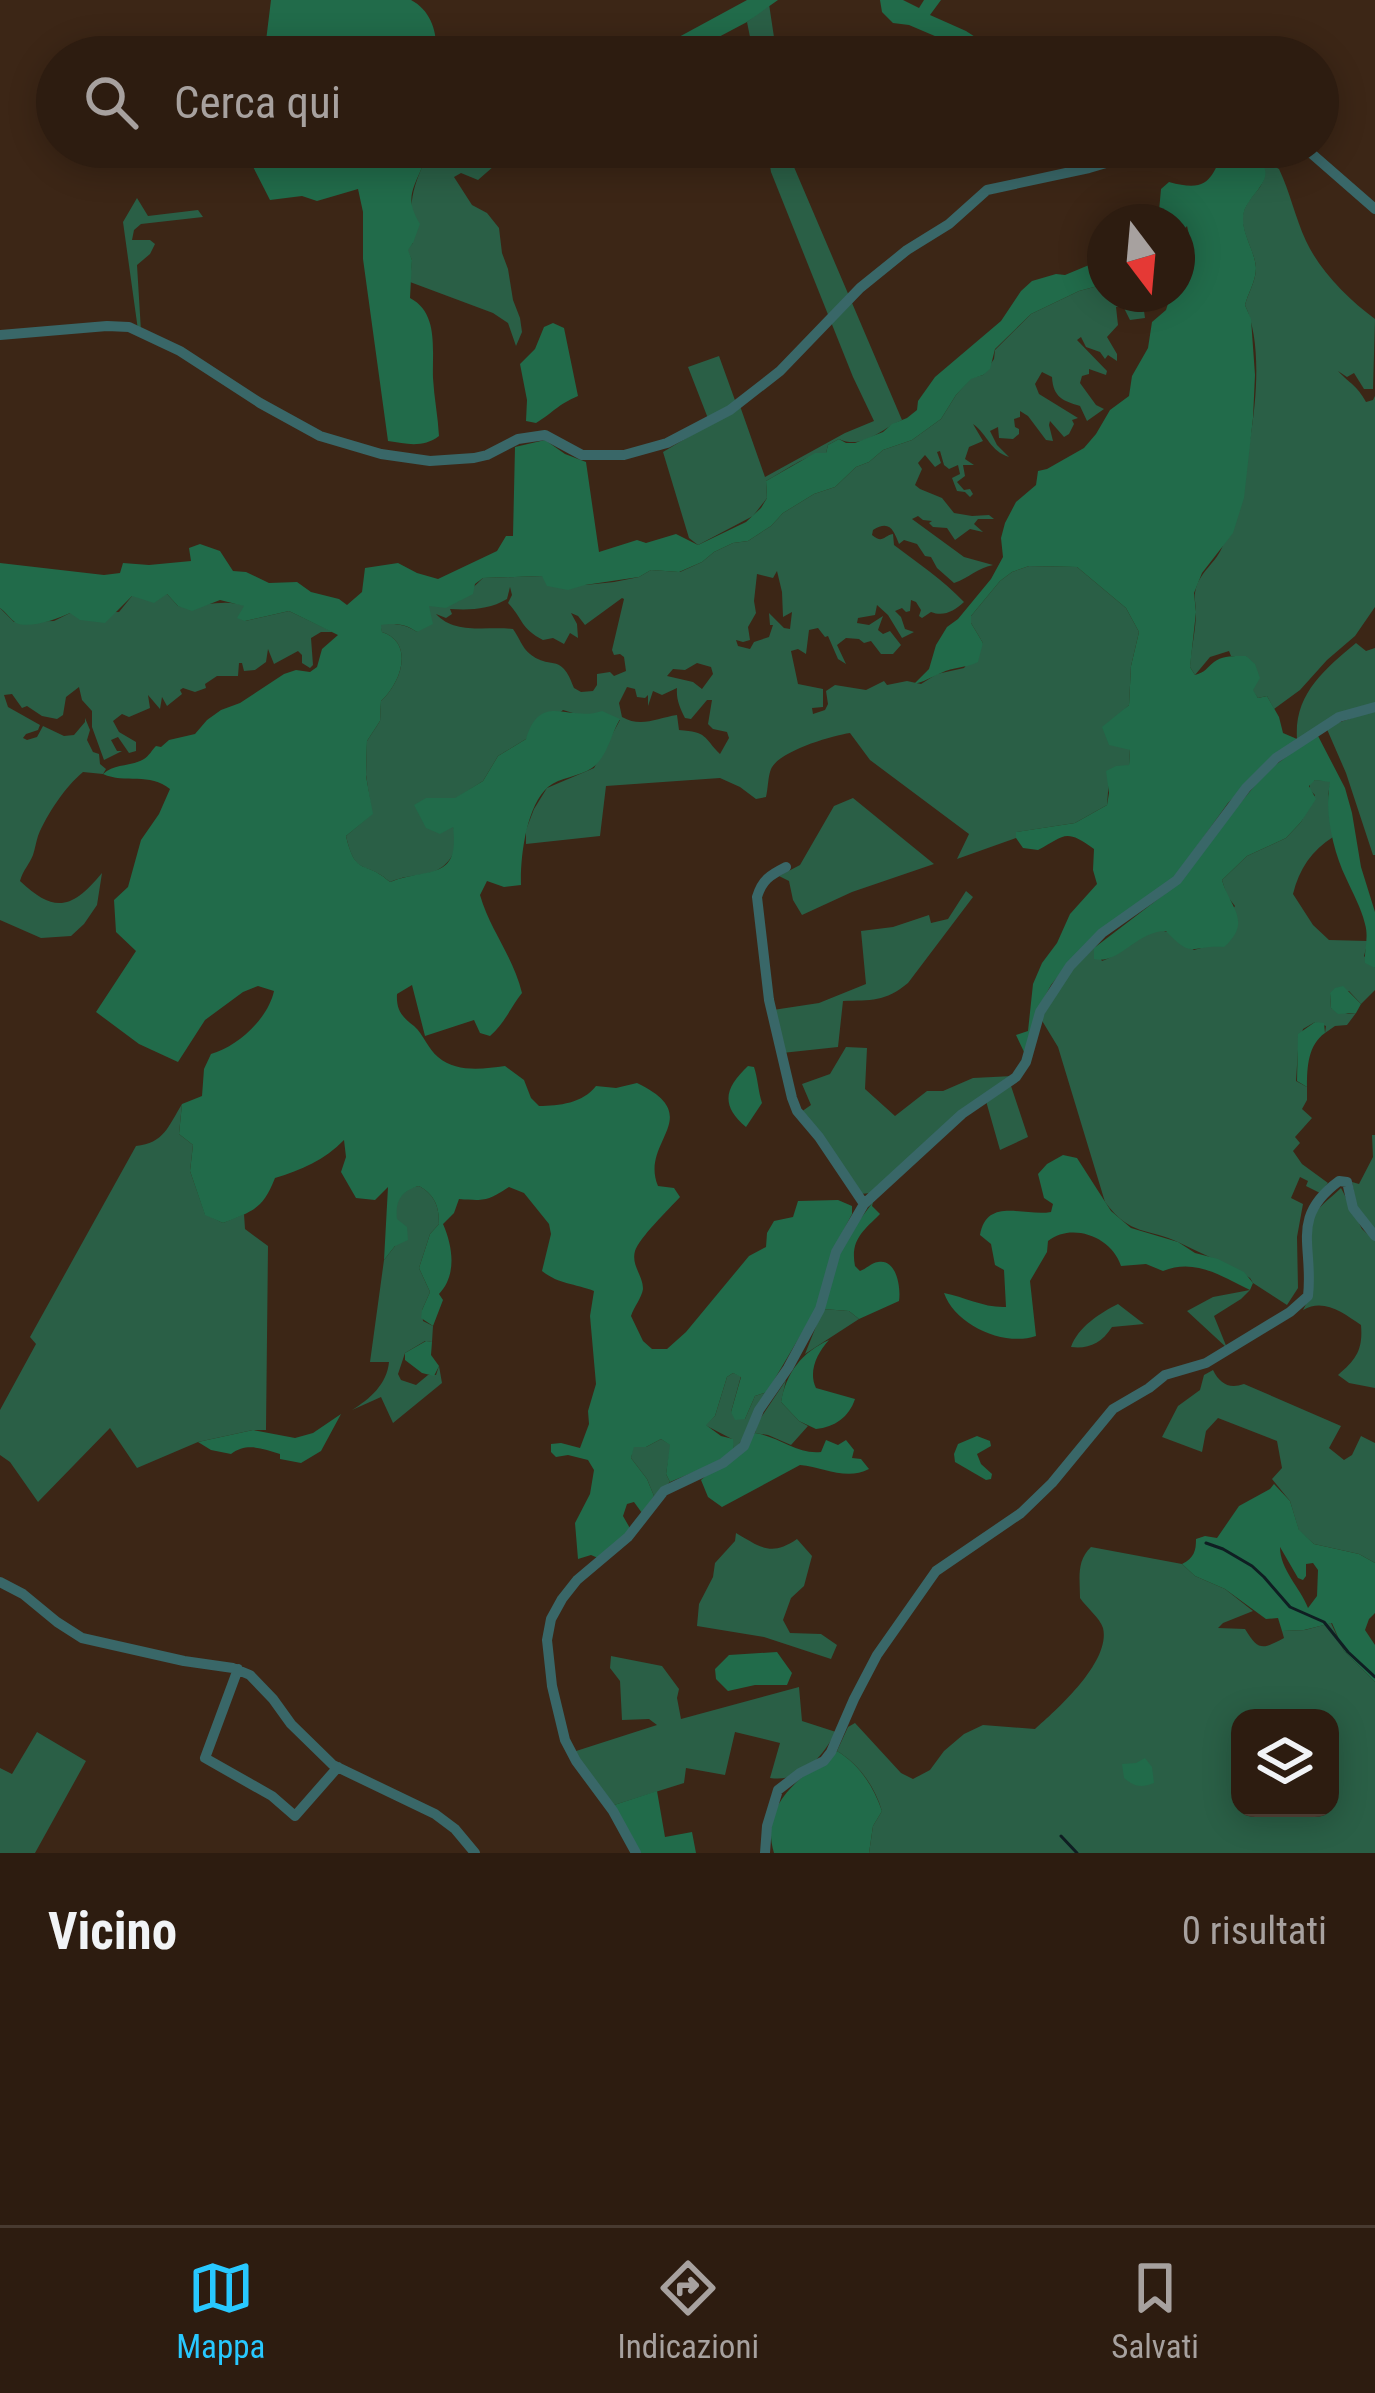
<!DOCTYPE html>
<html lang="it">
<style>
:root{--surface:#2d1c10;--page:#352519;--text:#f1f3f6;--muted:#a7a19f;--line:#483a30;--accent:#28c8ff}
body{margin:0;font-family:"Roboto Condensed",sans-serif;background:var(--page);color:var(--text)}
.controls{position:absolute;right:36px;bottom:36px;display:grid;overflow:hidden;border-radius:24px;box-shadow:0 6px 30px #0003}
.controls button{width:108px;height:108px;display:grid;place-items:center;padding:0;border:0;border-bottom:3px solid var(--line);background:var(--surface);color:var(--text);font:60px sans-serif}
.compass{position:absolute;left:1087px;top:204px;width:108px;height:108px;border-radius:50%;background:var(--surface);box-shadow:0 6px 30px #0003;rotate:164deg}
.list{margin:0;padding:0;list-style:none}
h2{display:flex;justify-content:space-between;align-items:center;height:156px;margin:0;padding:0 48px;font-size:51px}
h2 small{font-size:39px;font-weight:400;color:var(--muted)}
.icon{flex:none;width:66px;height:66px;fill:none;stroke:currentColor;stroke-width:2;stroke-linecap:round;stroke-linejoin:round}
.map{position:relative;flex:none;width:1375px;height:1853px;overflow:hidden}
.search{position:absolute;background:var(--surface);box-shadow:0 6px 30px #0003;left:36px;right:36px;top:36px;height:132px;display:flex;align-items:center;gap:30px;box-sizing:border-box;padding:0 42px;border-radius:66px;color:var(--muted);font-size:45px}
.sheet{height:372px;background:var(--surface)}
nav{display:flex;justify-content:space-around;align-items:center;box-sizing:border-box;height:168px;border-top:3px solid var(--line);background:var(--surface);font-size:33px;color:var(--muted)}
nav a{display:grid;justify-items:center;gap:6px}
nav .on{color:var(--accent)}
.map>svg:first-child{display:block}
.green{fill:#2a5f46;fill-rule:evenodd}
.forest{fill:#216b4a;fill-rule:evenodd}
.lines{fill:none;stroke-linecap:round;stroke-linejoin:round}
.stream{stroke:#0f1e22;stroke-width:3}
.minor{stroke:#396768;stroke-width:10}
</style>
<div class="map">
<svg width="1375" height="1853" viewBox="0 0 1375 1853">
<rect width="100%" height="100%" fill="#3c2616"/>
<path class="green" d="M769,4L777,57H754L747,22Z
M455,147H495L494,166L478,180L461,173L454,177L472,205L487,213L499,228L502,253L508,269L513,300L520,318L522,332L516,346L508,323L493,313L410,282L412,260L407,250L413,243C410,210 409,196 423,165L455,152Z
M767,147H789L791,160L902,420C881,429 863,450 839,439L828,445L826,453C806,454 785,471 766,481L767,498L753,516L698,545L689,538L663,452L740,406L765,477L845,433L874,421L853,377L771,172Z
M1261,159L1279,169C1290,192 1295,217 1306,241C1320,271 1348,299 1375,319L1373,389H1364L1354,373L1347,377L1338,371C1351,385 1356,384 1366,402L1373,400L1375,396V607L1355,636L1327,660L1300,690L1274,709L1267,696L1258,698L1252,690L1246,656H1231L1229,651L1210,657L1195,675L1190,667C1191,649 1196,630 1196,611C1196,607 1194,597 1195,593C1198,572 1217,563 1223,545C1245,485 1272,363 1245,305C1248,293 1256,281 1256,268C1255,250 1238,229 1244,211C1252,189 1272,188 1261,159Z
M137,198L148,216L198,210L203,217L141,224L134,230L132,240H150L155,244L150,254L137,265L141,331L138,330L123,222Z
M1105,284V294H1134L1143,304L1145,318L1130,320L1123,306L1116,307L1118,325L1107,337L1117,354V361L1108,355L1105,359L1100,352L1086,347L1081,337L1077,340L1107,371L1106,375L1089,369V374L1082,376L1080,383L1096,405L1104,409L1087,421L1080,406C1064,401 1053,398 1052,377L1042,372L1035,384L1039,394L1078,418L1072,420L1074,424L1069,434L1064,437L1050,421L1049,425L1053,441L1046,440L1028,416L1020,411V417L1014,419L1015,427L1019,429V434L1013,439L999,438L998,427L990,431L997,445L1009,457C990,451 988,435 973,424L983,441L969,447L965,459L974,465H963L965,476L957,482L964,490L970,489L973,494L970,497L965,492L957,491L952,478L960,474L958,465L949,469L944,465L940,451L937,452L941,463L935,467L925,455L918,463L922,469L915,485L920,489L942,498L954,513L972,516L989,515L994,519H978L974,524L983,532L970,529L955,540L947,528L933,527L929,523L932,521L923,520L918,516L912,519L964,557L993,565C977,568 969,578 954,583L937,568L931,557L925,556L917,544L904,540L899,544C894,531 890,519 873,530L872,535C883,544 883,536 893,534L894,545C918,563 943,580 964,602C954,611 944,617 931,612L922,618L919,616L921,610L916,602L911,600L910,611L906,612L902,608L895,611L901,617L905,629L914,632L902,638L888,615L877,605L875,615L858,618L857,623L869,625L883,616L878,630L883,634L890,631L901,645L893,654H881L871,641L864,643L859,639L846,638L837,645L846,664L838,659L828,636L825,637L818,628L809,630L806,654L798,649L791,651L798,684L823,689V707L812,708L813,714L825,710L828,704L826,691L835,685L866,690L884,681L887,685L907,681L921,684L937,674L964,668L983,643L971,623V616L1000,581L1012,572L1029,566L1077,567L1126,608L1139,632L1131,666L1129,705L1113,720L1130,750L1129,765L1109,780L1107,805L1075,823L1017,832L1016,838L957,859L969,834L870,760L850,733C831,736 779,751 771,769C768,776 768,789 766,797L756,799L740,787L720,778L606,786L600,836L526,844V830L534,809L547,788L594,768L620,720L586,717L563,710L526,739L498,756L483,781L455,799L426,798C434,806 448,817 453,827C462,848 449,868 429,873C412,877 407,875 390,882C365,859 356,879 346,836L372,814L366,775L367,741L380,721L381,701C401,683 415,643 382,632L380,624C395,623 405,624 417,632L429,615L428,606L459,601L483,578L542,576L585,585L614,582L639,577L651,570L680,572L702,562L714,552L733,543L748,541L771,526L783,513L814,494L835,487L856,467L869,462L883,450L912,440L941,419L956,395L971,378L983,375L994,359L995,350L1031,314L1079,291ZM777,571L782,592L783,617L792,612L790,629L784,628L769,613L770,625H773L769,637L754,642L750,649L738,646L736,640L743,642L750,640L748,627L756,613L754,601L757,574L773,578ZM510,587L512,595L508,603C524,620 520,628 543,640L553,638L564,644L570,633L578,638L577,624L571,613L578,616L585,625L622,598L624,599L612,650L614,655L620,654L624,657L626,671L614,676L610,672L597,674V685L593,691L581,692L574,688C561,651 551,671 530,654C522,648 519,637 513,629C487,626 455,635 436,614L446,618L452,614L450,609C469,610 489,610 507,599ZM697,663L711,667L713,674L702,689L693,682L667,676L673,669L685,670ZM627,687L635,689L637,697L645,698L648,695V706L653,691L662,695L677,688C676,699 680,708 685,718L691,719L707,700H712L708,724L713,729L727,732L729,738L720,754C703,737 708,732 679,730L677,715C657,718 641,728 622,717L619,703Z
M719,356L736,403L709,421L688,367Z
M167,594L178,606C203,608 221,598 246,606L245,621L289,611L333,632H321L311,638L313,665L310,668L302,663V655L298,651L274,664L268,649L266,662L255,670L244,671L242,663H239L238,676H217L205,684L206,688L195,692L183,688L180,690L182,694L167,706L162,697L160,709L148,695L150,708L129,717L122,714L113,721L119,732L136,742V751L129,753L118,737L111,740L117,751H122L104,760L92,727V711L82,700L79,687L66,697L63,715L57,719L42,716L27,706L22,708L12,694L4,695L8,707L40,725L38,730L26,734L23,738L27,740L37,737L43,726L64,736L74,735L85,722V718L90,730L87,740L93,752L99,754L100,764L106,769L103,774L83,772C65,787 47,814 38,836C36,842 35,849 33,855C29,865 23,870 20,881C55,914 72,909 102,873L97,905L84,924L71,936L41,938L0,920V608L14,622L54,621L70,613L119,612L132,596Z
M1356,643L1366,651L1375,648V706L1297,739C1294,694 1324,670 1356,643Z
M1375,710V855H1373L1346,773L1326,727Z
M1315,780L1331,781L1328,794L1333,837C1312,850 1299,869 1293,894L1313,925L1329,940L1368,941L1364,956L1375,968V990L1361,1004L1349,991L1330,993L1331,1008L1348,1014L1356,1013L1347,1025L1335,1026L1325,1033L1326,1026L1315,1022L1303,1029L1298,1050L1296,1081L1307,1087V1100L1302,1109L1312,1118L1295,1137L1300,1143L1293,1151L1302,1164L1328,1183L1320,1193L1306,1186L1308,1181L1300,1177L1291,1198L1303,1204L1297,1237L1298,1288L1287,1305L1253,1283L1250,1278C1227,1264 1204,1255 1180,1243C1147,1227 1131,1237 1105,1202L1058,1047L1041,1019L1073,968L1094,948L1102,961C1122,955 1145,923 1168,932C1177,936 1186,945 1194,950L1208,946L1235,906L1227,896L1222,880L1247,856L1286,838L1301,822L1315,795L1310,790V783Z
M853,798L934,864L852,892L802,915L793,900L789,881L779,876L800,865L834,806Z
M966,891L973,897L908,983C885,1002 871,1000 843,1001L838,1047L782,1053L773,1010L819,1003L866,984L861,931L893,927L929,915L931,923L948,919Z
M846,1047L867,1048L865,1089L895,1116L927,1091H943L973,1078L1013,1076L872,1193L860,1194L801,1112L811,1105L802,1084L830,1074Z
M1011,1086L1028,1137L1000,1150L986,1101Z
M182,1104L179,1134L193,1145L190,1171L205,1214L223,1223L244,1214L245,1229L268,1246L266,1430H253L198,1442L137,1468L110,1428L38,1502L10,1462L0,1455V1410L36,1344L30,1337L136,1146C164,1143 168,1127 182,1104Z
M1372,1135H1375V1234L1357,1208L1352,1182L1359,1184L1373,1157Z
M419,1186C435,1195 439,1206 439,1224L430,1234L419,1268L430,1292L422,1310L423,1321L433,1326L432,1342L425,1341L405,1353L398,1374L401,1380L416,1385L428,1375H436L439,1366L442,1383L393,1423L381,1397L352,1410C370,1399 387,1384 389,1362H370L384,1260L395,1246L396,1207L399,1197L410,1188Z
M1341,1188L1362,1229L1375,1241V1388L1349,1383L1338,1375C1357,1359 1363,1349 1361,1325C1343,1313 1324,1298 1303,1310C1321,1280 1301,1242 1314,1215C1320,1205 1333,1196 1341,1188Z
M1250,1290L1241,1299L1214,1316L1227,1348L1187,1311L1213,1297Z
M1118,1304L1144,1324L1112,1327C1101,1344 1088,1349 1071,1347C1078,1327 1100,1313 1118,1304Z
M823,1309L849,1311L859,1319L805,1354Z
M1213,1370C1220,1384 1229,1389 1244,1384L1341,1426L1329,1448L1344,1460L1352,1455L1361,1436L1375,1443V1563L1359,1554L1314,1544L1299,1531L1290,1501L1272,1479L1282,1468L1277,1441L1218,1418L1206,1431L1202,1452L1162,1437L1178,1406L1200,1390L1204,1375Z
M733,1373L741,1376L731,1412L745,1419L755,1396L767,1392L746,1435L734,1450L732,1439L705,1425L715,1416L727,1377Z
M786,1380L781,1402L799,1421L808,1426L791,1445L768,1435L755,1433L758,1422Z
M661,1439L671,1445L666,1474L670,1482L654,1496L647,1479L631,1458L633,1447H646Z
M736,1533C760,1547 771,1557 797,1539L812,1556L804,1586L791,1598L783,1620L790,1633L821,1634L837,1645L831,1659L764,1637L697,1626L699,1604L713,1577L715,1563L735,1541Z
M1091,1547L1182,1564L1195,1576L1225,1589L1253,1611L1223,1623L1218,1628L1245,1629C1259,1652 1263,1649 1284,1638L1282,1631L1305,1630L1331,1623L1344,1651L1375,1682V1853H869L873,1826L882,1811C875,1787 859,1764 837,1751L848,1727L855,1723L901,1773L913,1779L930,1770L944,1751L964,1734L983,1725L1035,1729C1058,1709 1111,1661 1103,1628C1100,1618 1086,1607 1080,1598C1080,1579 1076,1561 1091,1547ZM1240,1718H1330V1808H1240Z
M611,1656L662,1666L679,1689L677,1698L681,1719L799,1687L802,1721L836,1732C822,1757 801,1783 770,1778L780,1743L735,1732L725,1775L686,1768L684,1783L611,1806L573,1752L657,1725L649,1719L622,1720L620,1681L610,1668Z
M37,1732L86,1761L35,1853H0V1768L12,1774Z"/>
<path class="forest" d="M271,0H411C432,11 438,34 436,57H259L265,49Z
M747,0H778L747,22L681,57H642Z
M880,0H903L919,8L924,0H941L930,15L966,31L1006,57H984L909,25L893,23L882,12Z
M246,147H455L456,152L423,165C412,191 405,199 420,224L413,243L408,250L412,260L410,298C439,313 432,350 433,378C434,397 438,417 439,436C423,448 407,444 388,441L363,259V212L358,189L317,201L302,196L270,200L247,155Z
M1227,147H1259L1255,155C1281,179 1251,190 1244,212C1239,230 1255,250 1256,268C1256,281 1248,293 1245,305L1251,319L1255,375L1253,418L1244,498L1233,533L1202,573L1194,593L1196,612L1190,667L1195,675C1206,672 1206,668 1214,662C1223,655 1236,656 1246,656L1255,664L1260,678L1253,690L1258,698L1267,696L1279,717L1283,733L1297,739L1277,754L1228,803L1174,878L1071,960L1051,985L1039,1007L1025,1054L1016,1035L1028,1031L1033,984L1042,963L1057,943L1070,914L1097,884L1093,870L1094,849C1064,827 1064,837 1038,850L1023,848L1016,838V832L1075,823L1107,805L1109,793L1106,771L1116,766L1129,765L1130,750L1109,745L1102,727L1129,705L1131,666L1139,632L1126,608L1077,567L1029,566L1012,572L1000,581L971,616V623L983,643L978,662C966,668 953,667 941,673C931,677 924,682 914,684L929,669L936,645L947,627L958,619L991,579L1003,557L1001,538L1005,523L1016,502L1036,485L1038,471L1047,469L1084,448L1096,434L1110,410L1129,396L1132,376L1148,348L1152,322L1166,310L1171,294H1177V273C1192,259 1192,246 1187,226L1177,238V222H1158L1161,189L1169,182C1213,194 1210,175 1227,147Z
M1105,253V284L1079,291L1031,314L995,349L990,369L983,375L971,379L956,395L941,419L912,440L883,450L869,462L856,467L835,487L814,494L783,513L771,526L748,541L733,543L714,552L702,562L679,572L651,570L639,577L585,585L568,590L547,586L542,576L483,578L475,584L473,594L446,608L429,606L433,624L417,632C405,624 396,623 381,625L382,632C415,643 401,683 381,701L380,721L367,741L366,776L373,814L346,836C356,878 365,859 390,882C427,867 460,882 453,827L440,834L426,828L414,805L426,798H455L483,781L498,756L526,739C541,690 569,723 602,711L620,719C611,734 607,758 592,768C579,777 560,777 548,787C526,806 520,859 521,885L504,887L487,881L480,895C490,930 513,956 522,993C510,1008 505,1023 490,1036L480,1033L474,1020L425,1036L412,985L397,994C396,1010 402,1017 414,1026C424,1035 428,1049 438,1057C457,1073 483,1069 505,1066L524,1080L531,1098L539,1106C559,1106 583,1103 596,1086L616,1088L637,1083C708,1117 639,1141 658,1186L674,1188L680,1197C669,1209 639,1238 635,1251C631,1266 643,1275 643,1289C642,1297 634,1307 631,1316L643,1341L652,1349H667L686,1332L749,1256L766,1247L767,1233L774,1221L793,1217L798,1201L838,1200L852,1206V1214L832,1252L816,1309L767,1392L755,1396L745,1419L735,1420L731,1412L741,1377L733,1373L727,1377L715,1416L706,1425L721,1436L733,1439L734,1450L713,1464L670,1482L666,1474L670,1445L661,1439L646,1447H634L631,1458L647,1479L654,1496L642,1513L634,1502L627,1504L623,1516L631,1530L598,1558L591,1555L578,1559L575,1523L590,1494L594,1470L588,1460L568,1455L556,1457L551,1452V1444L561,1443L580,1448L589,1424L588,1411L596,1384L590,1316L594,1291C574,1283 560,1285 542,1271L551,1234L549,1224L524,1193L509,1187C487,1201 486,1201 459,1199L454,1213L443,1224C453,1247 457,1275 439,1294L443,1300L433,1326L421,1318L422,1310L430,1292L419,1268L430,1234L439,1224C439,1206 435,1195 419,1186C401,1191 395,1201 397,1219L407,1227L408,1240L395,1246L384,1260L388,1187L375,1200L356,1198L341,1172L346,1157L344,1140C325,1160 301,1170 275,1178C263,1209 253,1211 223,1223L205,1215L190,1171L193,1145L179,1134L182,1104L202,1096L204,1069L211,1054C237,1047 268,1019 274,991L258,986L243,992L205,1020L178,1062L139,1044L96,1012L136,951L116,932L114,900L128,887L141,840L159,814L170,789C150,772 125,784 103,774C115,763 131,767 144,759C149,756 152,750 156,746L161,747L169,740L195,734L207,720L221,710L240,703L284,674L296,670L310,672L317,667L322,649L338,635L289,611L245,621L237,618L244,606L220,600L192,611L178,606L167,594L154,603L132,596L105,623L80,620L70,613C58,619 29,629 16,623C10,619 6,612 0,608V563L104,575L120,573L123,563L149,565L191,561L189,548L200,544L220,551L233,571L246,572L269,583L297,582L311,592L339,599L347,605L362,592L365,568L398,563L417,573L438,579L497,551L506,536H513L515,447L545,440L565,454L586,462L599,552L637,540L646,543L676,534L698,545L746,522L761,508L767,498L766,481L815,453H826L828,445L839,439L846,443H855L883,432L892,424L907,418L917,410L918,401L935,377L1001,321L1021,291L1032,281L1056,274L1065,275L1089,265Z
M553,323L564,328L578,396C557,405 554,412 536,423L526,421L527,400L520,364L535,349L544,327Z
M1317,734L1345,788L1352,813L1361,867L1375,912V968L1365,963C1364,949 1369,938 1365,924C1361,907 1353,894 1346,878C1333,851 1324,811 1330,782L1315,780L1309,786L1316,799L1301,822L1286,838L1247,856L1222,880C1230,908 1253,921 1224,947C1190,945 1193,960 1166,931C1136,931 1120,965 1094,959V948L1166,893L1266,772Z
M1343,986L1361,1004L1356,1013L1338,1014L1331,1008L1330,993L1335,988Z
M1315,1022L1324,1023L1325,1033C1308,1045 1307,1067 1307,1087L1297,1081L1298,1034Z
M748,1066L754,1067C758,1079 758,1091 762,1103L746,1127C719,1104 726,1087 748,1066Z
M1063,1155L1077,1158L1111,1211L1131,1228L1178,1242L1195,1253L1218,1259L1244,1272L1253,1283L1250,1290C1221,1276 1195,1258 1163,1271L1146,1264L1121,1266C1112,1237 1072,1222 1048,1241L1047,1252L1030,1281L1036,1336C1004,1347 955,1325 944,1293C965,1297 984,1308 1006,1307L1004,1270L995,1265L991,1244L980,1235C987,1196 1024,1217 1051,1212L1053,1204L1044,1198L1038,1174L1047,1164Z
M873,1202L872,1206L880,1214C863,1231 850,1240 855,1266L860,1271C866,1269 871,1263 878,1262C897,1258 901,1289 899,1301L859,1319L849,1311L823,1309L841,1245Z
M829,1340C817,1353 808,1372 816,1388L855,1399C849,1417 835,1427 816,1429L799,1421L781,1402C786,1373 802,1352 829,1340Z
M426,1341L432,1342L431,1355L439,1366L434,1376L422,1373L405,1360V1353Z
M341,1414L321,1451L301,1463L280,1459V1454C263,1449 247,1442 231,1454L211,1450L198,1442L253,1430L295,1438L313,1433Z
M755,1433C778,1436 798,1455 821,1452L826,1440L838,1445L846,1440L854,1450L852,1458L861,1459L869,1469C846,1481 824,1467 800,1465L722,1507L708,1497L701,1480Z
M977,1436L990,1441L991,1446L977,1454L981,1464L992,1474L991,1479L986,1480L955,1462L954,1454L958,1444Z
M1274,1484L1290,1501L1299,1530L1314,1544L1359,1554L1375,1563V1613L1369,1619L1365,1630L1375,1645V1682L1344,1651L1332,1623L1304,1630L1282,1631L1278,1618L1266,1619L1225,1589L1195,1576L1182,1564C1194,1558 1196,1551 1196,1539L1205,1536L1217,1538L1239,1506L1270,1489ZM1280,1547L1298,1578L1303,1580L1306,1576V1564L1313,1563L1318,1570L1317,1596L1308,1608C1300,1587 1280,1570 1280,1547Z
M777,1652L792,1673L787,1685H755L728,1691L716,1679L715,1669L729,1655Z
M837,1751C859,1764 874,1787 882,1811L873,1826L869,1853H774C759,1803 802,1776 837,1751Z
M1145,1758L1152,1767L1154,1783C1141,1788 1135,1787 1124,1778L1122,1764L1136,1763Z
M657,1791L665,1837L692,1832L696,1853H637L611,1806Z"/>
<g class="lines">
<path class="stream" d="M1206,1543L1223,1549L1252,1566L1264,1577L1290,1607L1324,1622L1348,1652L1375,1677
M1061,1836L1077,1853"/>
<path class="minor" d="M1304,147L1375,209
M0,335L107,326L129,327L180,351L260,403L320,436L381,454L430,461L474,458L487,455L518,439L545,435L582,455H624L667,443L730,410L780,371L860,288L907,250L949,224L987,190L1089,168L1161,147
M786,867C770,875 762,880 757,897L769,1000L792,1098L797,1111L819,1137L864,1204
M0,1582L23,1594L57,1622L82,1638L184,1661L233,1668L250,1675L273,1699L291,1724L333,1765L435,1814L455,1829L475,1853
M238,1669L205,1758L272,1796L295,1816L338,1767
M636,1853L613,1811L576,1761L565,1740L552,1686L547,1640L551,1619L562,1599L577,1580L628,1537L664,1491L723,1463L744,1446L759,1410L788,1368L820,1309L836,1252L864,1204L962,1114L1016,1077L1026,1062L1040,1012L1070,966L1102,933L1177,880L1246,788L1276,758L1339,717L1375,707
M765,1853L767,1826L778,1790L800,1773L824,1761L831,1752L854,1699L877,1655L936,1571L1021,1513L1052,1483L1113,1409L1149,1388L1165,1375L1206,1363L1290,1312L1308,1296C1314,1246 1289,1218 1339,1181L1347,1182L1353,1208L1375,1236"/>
</g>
</svg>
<div class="controls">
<button><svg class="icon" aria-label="layers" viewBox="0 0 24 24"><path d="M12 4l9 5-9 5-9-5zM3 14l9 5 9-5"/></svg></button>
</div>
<svg class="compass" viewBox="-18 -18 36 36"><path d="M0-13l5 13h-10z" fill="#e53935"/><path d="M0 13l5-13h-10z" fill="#a7a19f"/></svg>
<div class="search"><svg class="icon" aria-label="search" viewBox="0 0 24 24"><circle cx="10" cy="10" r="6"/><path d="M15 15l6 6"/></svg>Cerca qui</div>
</div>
<section class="sheet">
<h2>Vicino<small>0 risultati</small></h2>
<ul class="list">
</ul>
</section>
<nav>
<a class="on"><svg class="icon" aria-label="map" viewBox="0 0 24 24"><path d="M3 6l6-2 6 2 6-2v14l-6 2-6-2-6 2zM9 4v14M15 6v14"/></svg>Mappa</a>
<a><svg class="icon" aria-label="directions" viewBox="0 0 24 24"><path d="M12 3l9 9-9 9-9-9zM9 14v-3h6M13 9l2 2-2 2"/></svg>Indicazioni</a>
<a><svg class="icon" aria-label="saved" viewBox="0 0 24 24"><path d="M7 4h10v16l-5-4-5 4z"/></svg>Salvati</a>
</nav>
